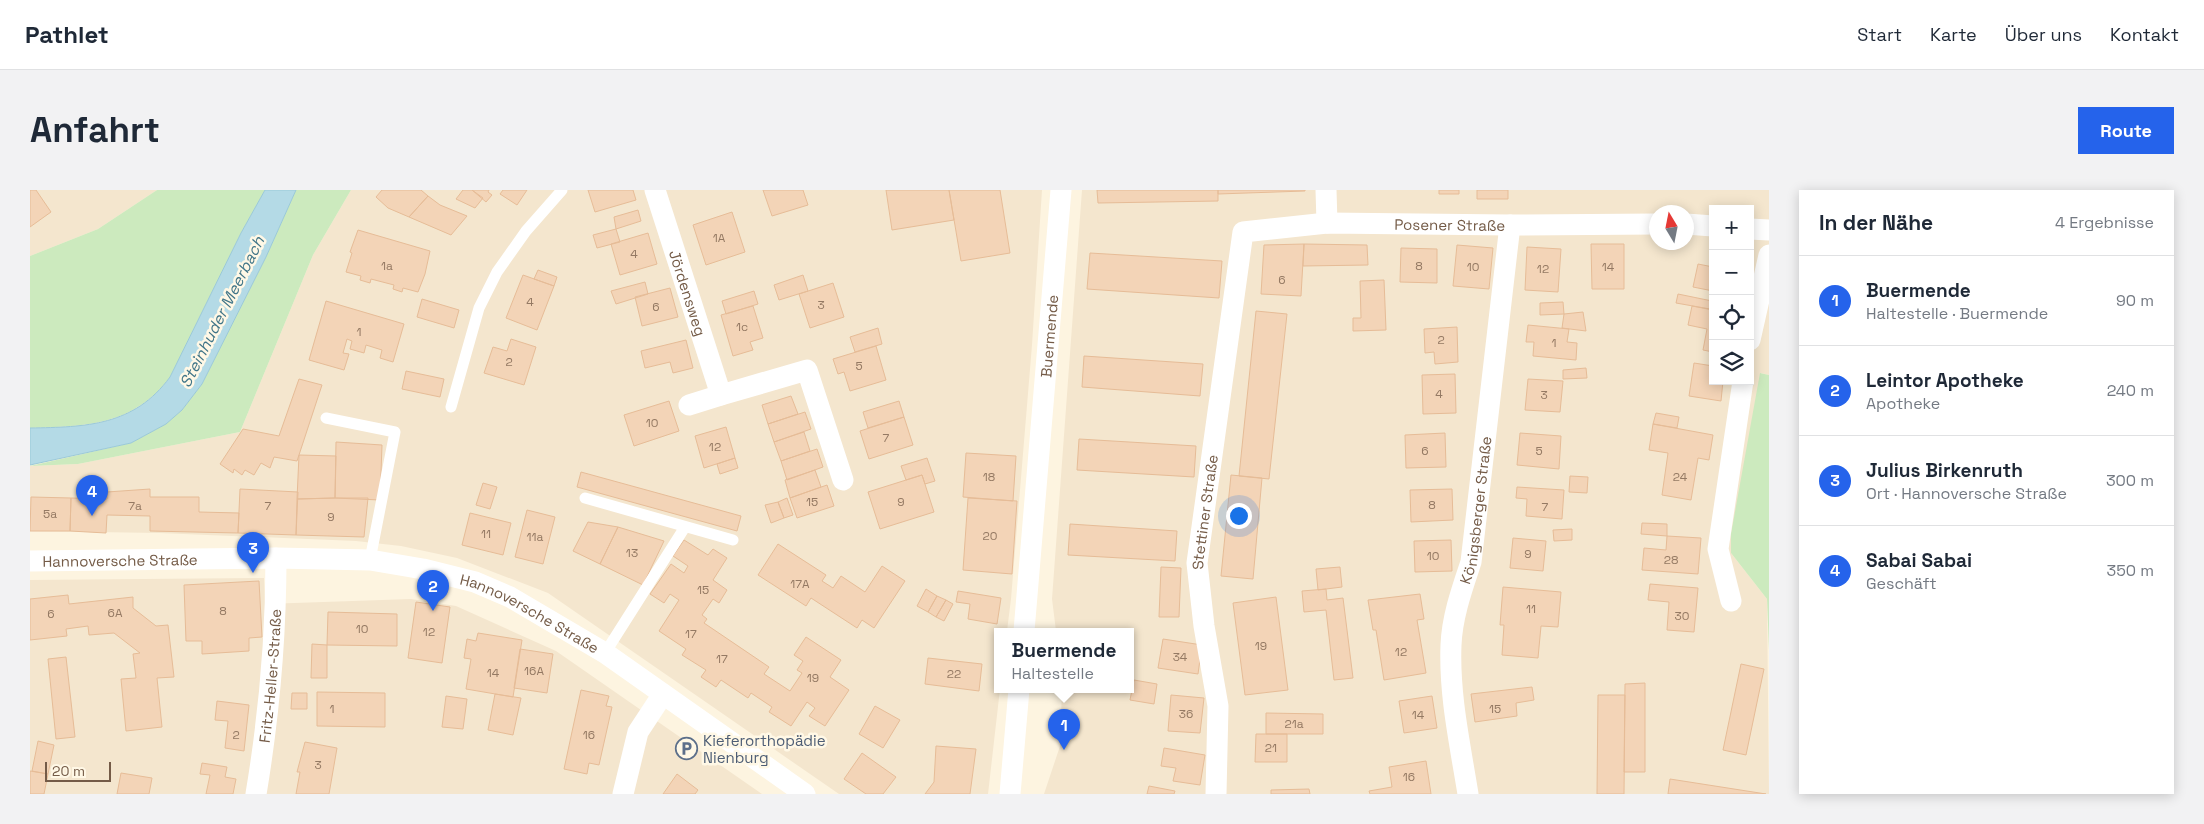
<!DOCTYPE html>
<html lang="de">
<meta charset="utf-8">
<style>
:root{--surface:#fff;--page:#f2f2f3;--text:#1f2937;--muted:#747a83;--line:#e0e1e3;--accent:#2563eb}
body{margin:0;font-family:"Space Grotesk",sans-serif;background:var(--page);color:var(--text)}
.controls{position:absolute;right:15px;top:15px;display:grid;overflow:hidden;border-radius:0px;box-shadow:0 2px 12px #0003}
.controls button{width:45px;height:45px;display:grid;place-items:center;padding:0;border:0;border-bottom:1px solid var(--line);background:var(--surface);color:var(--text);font:25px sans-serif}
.compass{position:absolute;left:1619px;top:15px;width:45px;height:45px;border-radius:50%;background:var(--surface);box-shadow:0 2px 12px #0003;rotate:350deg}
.scale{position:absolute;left:15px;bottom:12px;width:66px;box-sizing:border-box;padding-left:5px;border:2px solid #745b47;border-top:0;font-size:14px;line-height:18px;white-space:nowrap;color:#745b47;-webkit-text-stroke:4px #fff8e6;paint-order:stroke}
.you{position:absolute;left:1208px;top:325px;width:18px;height:18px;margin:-12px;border:4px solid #fff;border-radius:50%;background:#1a73e8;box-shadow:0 0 0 8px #1a73e833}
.badge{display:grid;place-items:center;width:32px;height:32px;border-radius:50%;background:var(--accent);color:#fff;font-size:16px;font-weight:700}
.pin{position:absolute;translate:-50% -41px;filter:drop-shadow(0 1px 2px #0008)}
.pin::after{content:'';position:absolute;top:26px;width:18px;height:15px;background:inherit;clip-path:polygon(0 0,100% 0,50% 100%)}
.popup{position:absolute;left:964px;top:438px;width:140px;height:65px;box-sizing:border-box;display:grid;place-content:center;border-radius:0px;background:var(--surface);filter:drop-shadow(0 1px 4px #0005);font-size:16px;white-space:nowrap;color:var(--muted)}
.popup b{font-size:19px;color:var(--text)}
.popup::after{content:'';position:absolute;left:50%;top:100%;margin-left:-10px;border:10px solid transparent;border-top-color:var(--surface)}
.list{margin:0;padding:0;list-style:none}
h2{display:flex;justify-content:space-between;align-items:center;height:65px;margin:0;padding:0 20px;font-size:21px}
h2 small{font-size:16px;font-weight:400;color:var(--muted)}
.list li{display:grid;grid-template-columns:32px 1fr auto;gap:15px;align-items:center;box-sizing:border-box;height:90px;padding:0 20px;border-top:1px solid var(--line)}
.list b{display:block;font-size:19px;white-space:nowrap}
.list p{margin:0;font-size:16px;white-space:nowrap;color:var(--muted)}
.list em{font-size:16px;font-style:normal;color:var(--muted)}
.icon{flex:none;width:28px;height:28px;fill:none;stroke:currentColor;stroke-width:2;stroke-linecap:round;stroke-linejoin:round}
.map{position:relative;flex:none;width:1739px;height:604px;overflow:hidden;border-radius:0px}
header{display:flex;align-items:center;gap:30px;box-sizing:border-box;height:70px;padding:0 25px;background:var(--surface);border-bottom:1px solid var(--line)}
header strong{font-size:24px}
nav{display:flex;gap:28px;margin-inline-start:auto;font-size:18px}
.intro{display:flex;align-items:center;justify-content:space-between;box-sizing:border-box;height:120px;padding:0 30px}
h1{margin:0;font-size:35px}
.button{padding:12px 22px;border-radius:0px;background:var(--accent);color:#fff;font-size:18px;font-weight:700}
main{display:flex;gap:30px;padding:0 30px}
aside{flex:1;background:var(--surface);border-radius:0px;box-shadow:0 2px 12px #0003}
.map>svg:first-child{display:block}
.residential{fill:#f4e6ce;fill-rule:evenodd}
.green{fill:#cceabe}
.water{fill:#b4dae6;stroke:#9ac9d8}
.building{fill:#f3d4b7;stroke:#e6bc97}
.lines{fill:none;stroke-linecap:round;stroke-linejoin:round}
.lane{stroke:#fff;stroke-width:11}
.street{stroke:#fff;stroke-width:21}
.labels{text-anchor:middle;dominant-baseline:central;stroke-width:5;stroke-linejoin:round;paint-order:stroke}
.number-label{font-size:12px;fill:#947963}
.street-label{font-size:15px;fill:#745b47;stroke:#fff8e6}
.service-label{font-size:15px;fill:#4e5e75;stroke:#fff8e6;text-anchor:start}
.water-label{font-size:16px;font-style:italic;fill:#407588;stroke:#fff8e6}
</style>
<header>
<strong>Pathlet</strong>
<nav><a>Start</a><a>Karte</a><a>Über uns</a><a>Kontakt</a></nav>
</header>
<div class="intro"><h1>Anfahrt</h1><a class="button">Route</a></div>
<main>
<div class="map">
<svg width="1739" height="604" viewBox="0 0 1739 604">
<rect width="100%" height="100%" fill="#fdf4e0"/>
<path class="residential" d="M0,0H127L68,39L0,66Z
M321,0H1012L1002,155L981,409L977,441H968V499H970L958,604H809L518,403L427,368L371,356L326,351L129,343L0,341V276L48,274L210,242L283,65Z
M1052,0H1739V185L1731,183L1701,363L1737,409L1739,604H1014L1030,556L1032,499H1100V441H1026L1022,409ZM1683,19H1720V191H1683ZM1626,22H1656V52H1626Z
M234,388L235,414L381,409L426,416L526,461L732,604H0V390Z"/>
<path class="green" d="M127,0H235L211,43L140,187C103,236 56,236 0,238V66L68,39Z
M266,0H321L283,65L210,242L48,274L0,276L101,253L136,234L152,220L172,194L236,67Z
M1730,183L1739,185V460L1737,409L1701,363V344Z"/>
<path class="water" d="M235,0H266L236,67L172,194L152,220L136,234L101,253L0,275V238C56,237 104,236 140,187L211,43Z"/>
<path class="building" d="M0,0H6L21,22L0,37Z
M352,0H391L398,6L379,27L358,18L346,7Z
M433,0H442L453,8L445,18L426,9Z
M442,0H459L458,2L462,5L456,12Z
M473,0H497L487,15L470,4Z
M558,0H603L606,10L565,22Z
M733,0H773L778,15L742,26Z
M856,0H919L924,30L862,40Z
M919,0H970L980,63L931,71Z
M1067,0H1188V11L1068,13Z
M1188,0H1275V1L1188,4Z
M1409,0H1429V4H1409Z
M1447,0H1478V9H1447Z
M398,6L410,15L437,26L421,45L379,27Z
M608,20L611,31L586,39L584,27Z
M702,22L715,62L676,75L663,35Z
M586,39L590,52L567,58L563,45Z
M328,40L400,61L395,84L388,102L373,98L372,102L363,99L364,95L341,89L340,93L330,90L331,86L316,82L322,63L320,62Z
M618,43L627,74L590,85L581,54Z
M1274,54L1337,55L1338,75L1273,76Z
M1274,54L1271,106L1231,104L1234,55Z
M1561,54H1594V99H1562Z
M1427,55L1463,58L1459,99L1423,96Z
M1497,57L1531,59L1528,102L1495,100Z
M1371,58L1407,59V93L1370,92Z
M1060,63L1192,71L1189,108L1057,99Z
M1668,74L1683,77V101L1663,97Z
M508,80L527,87L524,96L504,89Z
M493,85L524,96L507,140L476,128Z
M773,85L778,101L749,110L744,95Z
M1354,90L1356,140L1323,141V128H1331L1330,91Z
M615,92L618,104L586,114L581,101Z
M803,93L814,127L780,138L769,104Z
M640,98L648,127L612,136L605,107Z
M724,101L728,114L696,124L692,111Z
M1648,104L1682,111L1680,119L1646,113Z
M392,109L429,120L424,138L387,127Z
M296,111L374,134L363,172L350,168L352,160L336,155L334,163L320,159L322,151L317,149L313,163L319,164L314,180L279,170Z
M1533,112L1534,124L1510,125V113Z
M723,116L733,148L720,152L723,160L703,166L691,125Z
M1662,116L1683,120V162L1673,160L1677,139L1658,135Z
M1226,121L1257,124L1239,289L1209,286Z
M1553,122L1556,141L1532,138L1534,124Z
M1498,135L1539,139L1537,152L1547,153L1546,170L1503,166L1504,152H1496Z
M1427,137L1428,172L1405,174L1404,162L1395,163L1394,139Z
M848,138L852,154L825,162L820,147Z
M481,149L506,157L494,195L454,183L463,157L477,161Z
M656,150L663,178L643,183L640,172L615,178L611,161Z
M846,156L856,190L820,201L814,182L808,184L803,169Z
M1054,166L1173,174L1170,206L1052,197Z
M1664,173L1683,176V191H1693L1691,211L1659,206Z
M1556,178L1557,188L1533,189V180Z
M376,181L414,189L410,207L372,199Z
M1425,184L1426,223L1393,224L1392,185Z
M269,189L292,195L267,271L244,267L240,278L231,273L224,285L215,280L212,285L204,279L203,283L190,274L213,239L249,246Z
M1498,189L1533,191L1530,222L1495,220Z
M761,206L768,224L738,234L732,215Z
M639,211L649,241L604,256L594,225Z
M869,211L874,227L838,238L833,222Z
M775,222L781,239L744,252L738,234Z
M1626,223L1649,227L1647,238L1623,234Z
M874,227L883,255L839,269L830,241Z
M1623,234L1683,245L1679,270L1668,268L1661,310L1632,305L1638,263L1619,260Z
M696,237L705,268L674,278L665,246Z
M774,242L780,261L751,271L744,252Z
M1415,243L1416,277L1376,278L1375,245Z
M1490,243L1531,246L1529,279L1487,275Z
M1049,249L1166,256L1164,287L1047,280Z
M306,252L352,255L350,310L305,308Z
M787,259L793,277L757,290L751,271Z
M936,263L986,266L983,311L933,307Z
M269,265L306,266L305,308L267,309Z
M705,268L708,278L690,284L687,274Z
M897,268L905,291L895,294L892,285L876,290L871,276Z
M785,280L791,297L760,308L755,290Z
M551,282L711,326L707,341L547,297Z
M892,285L904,322L850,339L838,302Z
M1201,285L1232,288L1223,389L1191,386Z
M1540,286L1558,287L1557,303L1539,302Z
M453,293L467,297L460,319L446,315Z
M797,295L804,316L767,328L760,308Z
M1487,297L1534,300L1532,329L1496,326L1497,309L1486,308Z
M120,299V307H169V322L209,323L208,343L120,341V326L77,325L76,343L40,341L41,308L77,309V302Z
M210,299L268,302L266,345L208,343Z
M1422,299L1423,330L1381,332L1380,300Z
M1,307L41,308L40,341H0Z
M305,308H338L334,347L266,345L267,309Z
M757,308L763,325L754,328L748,312Z
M938,308L987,311L982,384L933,380Z
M748,312L754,328L741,333L735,315Z
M497,320L525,327L513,374L485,367Z
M440,323L481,333L473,365L432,355Z
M558,332L588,337L570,374L543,361Z
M1612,333L1637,334V346L1611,344Z
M1040,334L1147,341L1145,371L1038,365Z
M588,337L634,351L613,395L570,374Z
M1542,339V350L1524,351L1523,340Z
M1637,346L1671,348L1668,384L1612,380L1614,358L1636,360Z
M1483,348L1516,351L1513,381L1480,378Z
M654,350L678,365L683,359L697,368L683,390L697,400L689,413L683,409L672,425L677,429L674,433L739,477L734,484L760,501L772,483L767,480L773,471L764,465L776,447L811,470L800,487L819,500L795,536L779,526L785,518L777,512L761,536L739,522L742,517L721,503L718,508L691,490L686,497L671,487L676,480L652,465L656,459L629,441L649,410L640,404L634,413L620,404L641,374L654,383L658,376L643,366Z
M1421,350L1422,381L1385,382L1384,351Z
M748,354L796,385L792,391L803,398L811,386L835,402L852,376L875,391L844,438L832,430L827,438L781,408L776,416L728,385Z
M1131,377L1151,378L1149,427H1129Z
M1310,377L1312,397L1288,400L1286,379Z
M229,391L232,447L219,448V461L172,464V451H156L154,395Z
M1620,394L1668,398L1664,442L1637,440L1639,412L1618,410Z
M1473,397L1531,402L1528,437L1511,436L1508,468L1472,465L1474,435H1470Z
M896,399L907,406L898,422L887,416Z
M1296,399L1297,410L1313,408L1323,488L1304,490L1296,420L1274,422L1272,401Z
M928,401L971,408L967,434L938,429L940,414L926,412Z
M1390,404L1394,429L1387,430L1396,483L1354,490L1346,440H1343L1338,410Z
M38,405L39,414L103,407V418L126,436L138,435L144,487L127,488L132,537L96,541L91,489L106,488L103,464L110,463L84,443L59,445L58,436L36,439L37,446L0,450V409Z
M907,406L916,410L906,427L898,422Z
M1246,407L1258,500L1215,505L1203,413Z
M916,410L923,414L914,431L906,427Z
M386,412L420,417L412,473L378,468Z
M298,422L367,424V456L297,455Z
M448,443L492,450L483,507L436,499L441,469L434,468L437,449L446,451Z
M1133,449L1172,455L1168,484L1128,478Z
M282,454L297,455V488H281Z
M490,459L523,464L517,503L484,498Z
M36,467L45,547L26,549L18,469Z
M898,468L952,474L949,501L895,494Z
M1711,474L1734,479L1716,565L1693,560Z
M1104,490L1127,494L1124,514L1100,510Z
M1615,493V582H1594L1595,494Z
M1502,497L1504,510L1486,513L1487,526L1445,532L1441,504Z
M551,500L579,506L576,516L582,517L569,575L559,573L557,584L534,579Z
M287,502L355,503V537L287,536Z
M262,503H277V519H261Z
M465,504L491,508L483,545L458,540Z
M1141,505L1174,508L1170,543L1138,541Z
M1568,505H1595L1594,604H1567Z
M416,506L437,509L433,539L412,537Z
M1402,506L1407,538L1374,543L1369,511Z
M187,511L219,515L214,561L195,558L198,531L185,530Z
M845,516L870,530L853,558L829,544Z
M1236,523L1293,524V544H1236Z
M1226,544H1257V572H1225Z
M8,551L24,555L18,584L2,581Z
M275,552L307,558L299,604H266L270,582H267Z
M906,556L946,559L940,604H895L904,592Z
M1134,558L1175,565L1170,595L1143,591L1146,578L1131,576Z
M832,563L866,587L853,604H836L814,589Z
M1396,571L1401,604H1340L1339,601L1362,597L1359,577Z
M172,573L197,577L195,587L206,589L203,604H176L180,585L170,584Z
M0,581L18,584L14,604H0Z
M91,583L122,588L119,604H87Z
M647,584L668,600L665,604H633Z
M1640,589L1736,604H1638Z
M1119,596L1145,601L1144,604H1117Z
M1279,599L1280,604H1241V600Z"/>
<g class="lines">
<path class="lane" d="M421,217L449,118L467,82L496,41L532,0
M296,228L365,242L340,370
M555,308L703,350
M575,463L655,337"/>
<g class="street">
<path id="s1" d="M625,0L691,205L659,215"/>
<path d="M1296,0L1297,33"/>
<path d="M1656,34L1683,36"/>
<path d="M1720,39L1739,40"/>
<path d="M1720,150L1739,65"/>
<path d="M691,205L777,180L813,290"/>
<path id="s2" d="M0,371L246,368L340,370L393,379L445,392L480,407L575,463L775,604"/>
<path d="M1701,411L1688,359L1713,191"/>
<path id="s3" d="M994,441L1031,0"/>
<path id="s4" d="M226,604C239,526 246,447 246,368"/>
<path d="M593,604L608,542L633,504"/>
<path d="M980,604L989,499"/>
<path id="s5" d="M1186,604L1188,516L1174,436L1167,373L1213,42L1297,33L1480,35L1626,34"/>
<path id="s6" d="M1438,604C1430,554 1419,505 1421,455C1422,427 1432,399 1441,372L1480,35"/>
</g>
</g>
<defs>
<symbol id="parking-ring" viewBox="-11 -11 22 22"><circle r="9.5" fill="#fff8e6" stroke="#5c6f8a" stroke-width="1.5"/><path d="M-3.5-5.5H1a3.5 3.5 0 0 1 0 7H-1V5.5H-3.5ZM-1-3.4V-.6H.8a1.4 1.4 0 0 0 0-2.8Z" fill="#5c6f8a"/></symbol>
</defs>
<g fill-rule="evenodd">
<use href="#parking-ring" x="644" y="546" width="25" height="25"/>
</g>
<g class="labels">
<g class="number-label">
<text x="689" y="48">1A</text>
<text x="604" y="64">4</text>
<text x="357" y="76">1a</text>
<text x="1389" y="76">8</text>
<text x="1443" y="77">10</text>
<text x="1578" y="77">14</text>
<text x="1513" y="79">12</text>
<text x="1252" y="90">6</text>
<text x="500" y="112">4</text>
<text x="791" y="115">3</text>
<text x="626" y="117">6</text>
<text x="712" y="137">1c</text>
<text x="329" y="142">1</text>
<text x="1411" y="150">2</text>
<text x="1524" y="153">1</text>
<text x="479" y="172">2</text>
<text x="829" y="176">5</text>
<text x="1409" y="204">4</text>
<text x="1514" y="205">3</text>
<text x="622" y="233">10</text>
<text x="856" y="248">7</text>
<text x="685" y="257">12</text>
<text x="1395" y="261">6</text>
<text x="1509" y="261">5</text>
<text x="959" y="287">18</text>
<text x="1650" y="287">24</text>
<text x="782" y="312">15</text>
<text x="871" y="312">9</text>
<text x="1402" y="315">8</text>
<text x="105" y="316">7a</text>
<text x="238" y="316">7</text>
<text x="1515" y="317">7</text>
<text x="20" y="324">5a</text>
<text x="301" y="327">9</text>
<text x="456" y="344">11</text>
<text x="960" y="346">20</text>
<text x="505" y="347">11a</text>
<text x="602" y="363">13</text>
<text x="1498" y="364">9</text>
<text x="1403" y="366">10</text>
<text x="1641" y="370">28</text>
<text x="770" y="394">17A</text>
<text x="673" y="400">15</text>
<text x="1501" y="419">11</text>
<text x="193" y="421">8</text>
<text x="85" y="423">6A</text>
<text x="21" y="424">6</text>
<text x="1652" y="426">30</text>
<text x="332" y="439">10</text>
<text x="399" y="442">12</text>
<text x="661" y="444">17</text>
<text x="1231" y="456">19</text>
<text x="1371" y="462">12</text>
<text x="1150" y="467">34</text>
<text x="692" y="469">17</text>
<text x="504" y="481">16A</text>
<text x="463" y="483">14</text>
<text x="924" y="484">22</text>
<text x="783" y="488">19</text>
<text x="302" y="519">1</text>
<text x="1465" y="519">15</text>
<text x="1156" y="524">36</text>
<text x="1388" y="525">14</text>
<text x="1264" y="534">21a</text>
<text x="206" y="545">2</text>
<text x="559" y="545">16</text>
<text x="1241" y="558">21</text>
<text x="288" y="575">3</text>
<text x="1379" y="587">16</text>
</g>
<g class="street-label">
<text stroke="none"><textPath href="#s5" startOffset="774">Posener Straße</textPath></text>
<text stroke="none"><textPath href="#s1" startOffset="108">Jördensweg</textPath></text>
<text stroke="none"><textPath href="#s3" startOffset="296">Buermende</textPath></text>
<text stroke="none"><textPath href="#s6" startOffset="288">Königsberger Straße</textPath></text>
<text stroke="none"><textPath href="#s5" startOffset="284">Stettiner Straße</textPath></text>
<text stroke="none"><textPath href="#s2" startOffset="90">Hannoversche Straße</textPath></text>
<text stroke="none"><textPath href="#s2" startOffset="510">Hannoversche Straße</textPath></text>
<text stroke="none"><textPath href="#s4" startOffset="119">Fritz-Heller-Straße</textPath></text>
</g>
<g class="service-label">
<text x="673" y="550">Kieferorthopädie<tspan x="673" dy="17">Nienburg</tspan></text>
</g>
<g class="water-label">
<text transform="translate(192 122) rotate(-63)">Steinhuder Meerbach</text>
</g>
</g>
</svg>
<div class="controls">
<button>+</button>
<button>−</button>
<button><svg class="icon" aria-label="locate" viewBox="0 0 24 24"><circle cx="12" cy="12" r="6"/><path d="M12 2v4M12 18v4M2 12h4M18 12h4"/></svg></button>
<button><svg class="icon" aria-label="layers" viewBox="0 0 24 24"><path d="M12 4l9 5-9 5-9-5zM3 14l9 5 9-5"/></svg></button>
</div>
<svg class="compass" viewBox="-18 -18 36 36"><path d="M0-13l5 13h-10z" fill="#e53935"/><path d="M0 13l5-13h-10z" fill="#747a83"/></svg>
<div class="scale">20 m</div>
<div class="you"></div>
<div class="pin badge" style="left:1034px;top:560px">1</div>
<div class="popup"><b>Buermende</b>Haltestelle</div>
<div class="pin badge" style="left:403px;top:421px">2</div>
<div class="pin badge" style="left:223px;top:383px">3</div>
<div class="pin badge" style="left:62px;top:326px">4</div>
</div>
<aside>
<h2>In der Nähe<small>4 Ergebnisse</small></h2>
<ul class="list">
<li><span class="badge">1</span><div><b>Buermende</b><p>Haltestelle · Buermende</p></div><em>90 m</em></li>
<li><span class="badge">2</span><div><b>Leintor Apotheke</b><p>Apotheke</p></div><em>240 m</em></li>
<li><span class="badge">3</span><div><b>Julius Birkenruth</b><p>Ort · Hannoversche Straße</p></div><em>300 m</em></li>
<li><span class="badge">4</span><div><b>Sabai Sabai</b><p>Geschäft</p></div><em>350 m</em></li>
</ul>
</aside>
</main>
